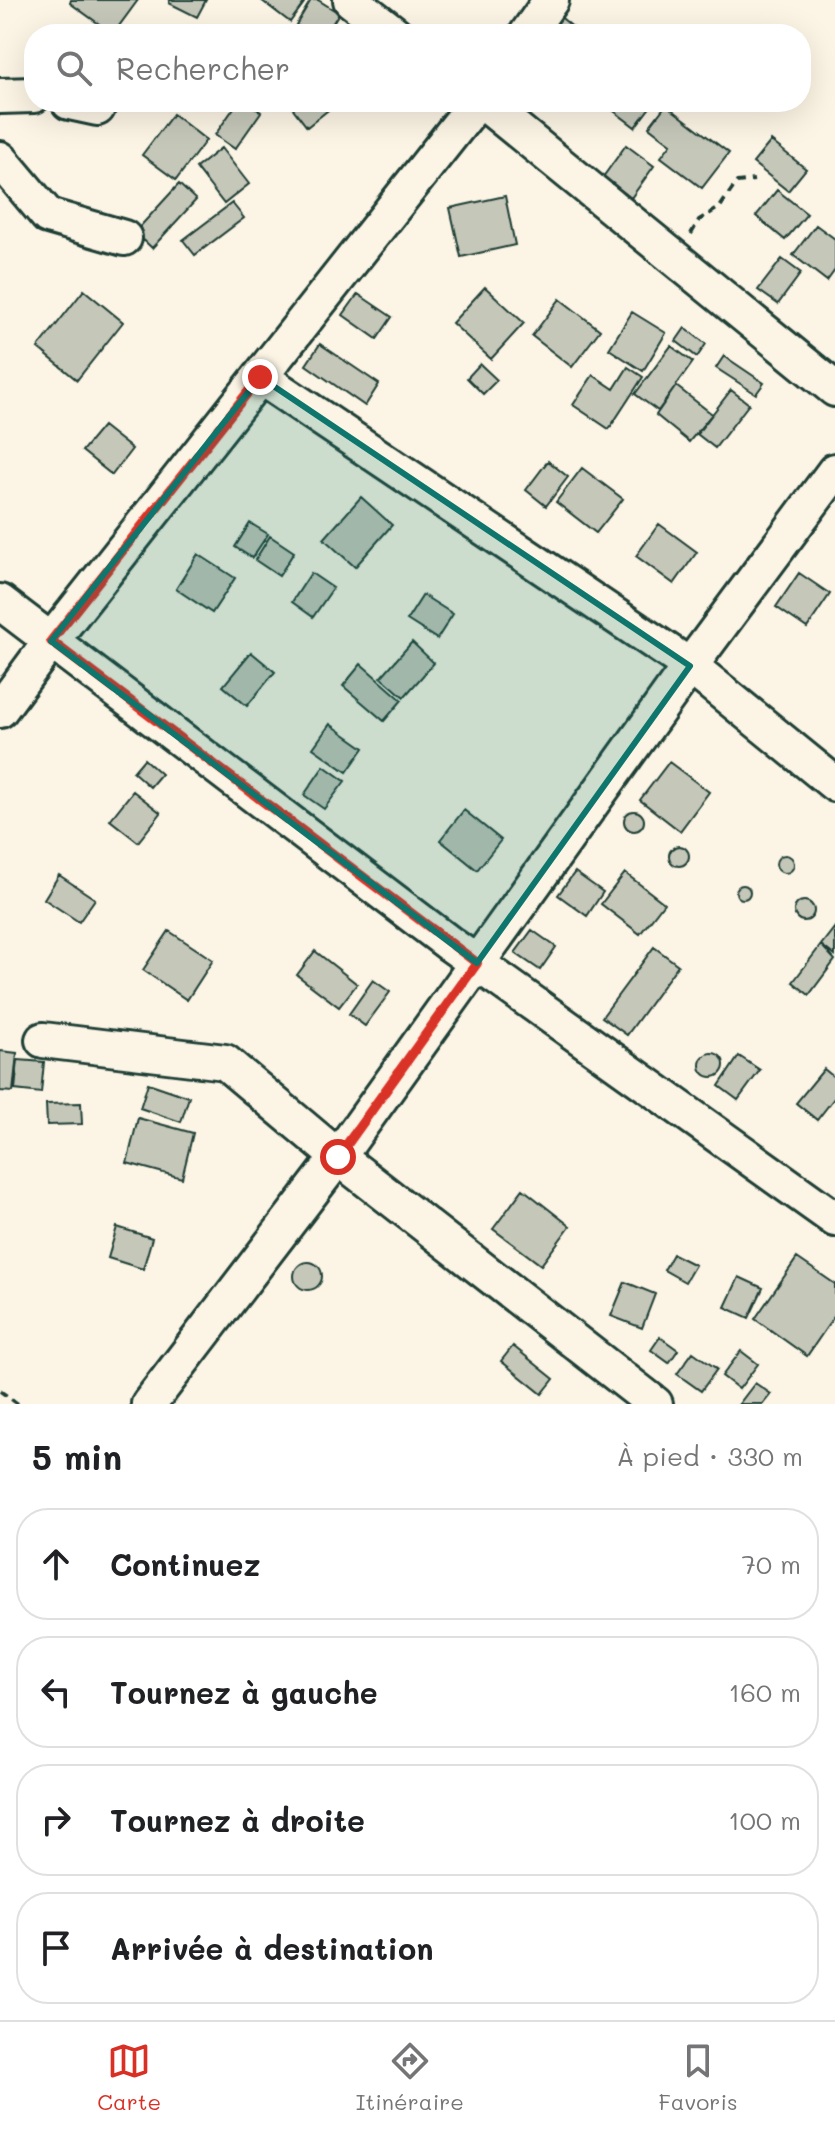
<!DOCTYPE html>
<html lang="fr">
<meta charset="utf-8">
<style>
:root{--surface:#fff;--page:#f2f2f2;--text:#202124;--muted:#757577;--line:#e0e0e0;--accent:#d93025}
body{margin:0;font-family:Mali,sans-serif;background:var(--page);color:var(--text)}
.stop{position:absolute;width:24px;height:24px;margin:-18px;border:6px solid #d93025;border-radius:50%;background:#fff}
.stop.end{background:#d93025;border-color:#fff;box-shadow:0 2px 8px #0008}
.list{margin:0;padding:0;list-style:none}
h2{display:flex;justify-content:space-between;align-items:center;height:104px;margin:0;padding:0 32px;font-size:34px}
h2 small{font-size:26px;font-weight:400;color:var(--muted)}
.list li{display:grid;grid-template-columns:52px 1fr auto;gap:24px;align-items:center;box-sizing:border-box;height:112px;margin:0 16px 16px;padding:0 16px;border:2px solid var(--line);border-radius:32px}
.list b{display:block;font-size:30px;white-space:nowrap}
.list em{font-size:26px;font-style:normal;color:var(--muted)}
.icon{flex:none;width:44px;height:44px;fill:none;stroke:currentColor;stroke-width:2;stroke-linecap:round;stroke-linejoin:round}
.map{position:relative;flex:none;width:835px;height:1404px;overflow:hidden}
.search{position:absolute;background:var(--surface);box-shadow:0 8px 32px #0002;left:24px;right:24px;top:24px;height:88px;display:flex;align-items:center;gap:20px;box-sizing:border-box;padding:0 28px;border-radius:32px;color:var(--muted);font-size:30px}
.sheet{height:616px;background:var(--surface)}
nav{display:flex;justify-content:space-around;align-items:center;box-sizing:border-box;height:112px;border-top:2px solid var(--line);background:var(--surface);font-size:22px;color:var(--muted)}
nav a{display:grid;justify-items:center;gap:4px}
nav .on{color:var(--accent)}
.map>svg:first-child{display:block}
.building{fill:#c5c7b9;stroke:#1f3d34;stroke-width:2}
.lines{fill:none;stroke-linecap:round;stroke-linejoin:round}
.minor-casing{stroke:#1f3d34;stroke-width:40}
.path{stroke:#1f3d34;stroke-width:4;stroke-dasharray:8 6;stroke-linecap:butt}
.minor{stroke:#fcf5e5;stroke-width:34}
.route{stroke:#d93025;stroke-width:10}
.marked{fill:#0f766e;fill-opacity:0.2;stroke:#0f766e;stroke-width:6;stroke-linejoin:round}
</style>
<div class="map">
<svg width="835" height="1404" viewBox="0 0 835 1404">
<rect width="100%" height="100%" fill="#fcf5e5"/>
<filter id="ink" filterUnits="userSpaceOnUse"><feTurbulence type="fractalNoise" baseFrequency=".0125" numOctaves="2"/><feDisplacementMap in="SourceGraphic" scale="16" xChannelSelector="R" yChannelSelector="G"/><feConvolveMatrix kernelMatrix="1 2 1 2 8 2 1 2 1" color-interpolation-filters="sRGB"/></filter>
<g filter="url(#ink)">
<path class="building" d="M71,0H138L113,34L70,3Z
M170,0H206L197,17L169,3Z
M261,0H300L304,3L290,22Z
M311,0H318L339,13L326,34H312L296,25Z
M557,14L581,34H541Z
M238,102H247L261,112L235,149L215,135Z
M288,102H336L337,103L307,127Z
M602,102H654L635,127Z
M666,105L729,153L702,188L661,157L671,144L649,127Z
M173,114L206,140L176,180L142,155Z
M771,141L806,169L788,191L753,163Z
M626,145L654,166L631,198L603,177Z
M221,148L249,184L224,204L196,168Z
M179,184L196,200L152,248L135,232Z
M777,190L807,214L785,240L756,216Z
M505,196L515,245L461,257L450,208Z
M232,203L244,218L195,255L183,240Z
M816,225L835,239V270L827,281L793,255Z
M782,259L801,273L778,304L758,290Z
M485,287L524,323L491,359L452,323Z
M84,290L123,322L77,380L38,348Z
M358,294L392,317L377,339L343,315Z
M560,299L600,330L572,367L532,336Z
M632,312L666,333L643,371L609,349Z
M685,328L706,344L697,357L676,341Z
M320,344L379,384L365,406L306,365Z
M671,346L693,362L658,411L635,394Z
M724,356L764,383L756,394L716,368Z
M480,364L497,380L483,394L467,378Z
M628,367L643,377L609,429L573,405L593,375L614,389Z
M676,386L712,414L689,442L656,415Z
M731,390L749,404L715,448L697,434Z
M103,426L132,449L112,475L82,451Z
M548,461L568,477L546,506L526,490Z
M582,468L623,499L596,533L556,502Z
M361,497L392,525L355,567L324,539Z
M250,523L268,534L252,558L235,547Z
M659,524L697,552L674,584L636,556Z
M270,536L294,552L279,576L255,560Z
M198,554L235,578L212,613L176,589Z
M311,573L333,588L313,617L292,602Z
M799,573L830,594L807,628L776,607Z
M423,595L453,614L437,639L407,620Z
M412,642L434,663L404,697L381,677Z
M251,652L275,672L247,706L223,686Z
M361,664L402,700L384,721L343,686Z
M330,724L364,748L347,772L313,748Z
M144,759L161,774L150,787L133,772Z
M669,762L709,792L680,831L640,800Z
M324,766L345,781L324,809L304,795Z
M133,791L161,813L138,842L110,820Z
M464,810L501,840L477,870L440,840Z
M624 821a10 10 0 1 1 20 0a10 10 0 1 1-20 0Z
M669 856a10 10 0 1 1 20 0a10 10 0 1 1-20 0Z
M776 864a9 9 0 1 1 18 0a9 9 0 1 1-18 0Z
M575,872L603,892L587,916L558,895Z
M625,873L664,903L640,934L601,904Z
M59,875L95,899L79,922L44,899Z
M736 892a7 7 0 1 1 14 0a7 7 0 1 1-14 0Z
M794 911a10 10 0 1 1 20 0a10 10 0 1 1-20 0Z
M835,927V956L821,945Z
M532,930L556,947L540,970L515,953Z
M169,931L213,960L187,1000L143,970Z
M821,945L835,960L809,995L793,982Z
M654,947L678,965L627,1035L602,1017Z
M315,951L357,984L339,1007L297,975Z
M373,980L390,992L365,1026L349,1014Z
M0,1051L17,1053L13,1092L0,1091Z
M700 1065a12 12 0 1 1 24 0a12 12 0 1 1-24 0Z
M739,1056L760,1070L738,1100L719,1086Z
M18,1060L44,1062L41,1093L15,1090Z
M824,1069L835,1078V1097L817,1120L796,1103Z
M148,1083L189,1097L181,1122L140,1108Z
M81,1103L82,1124L47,1125L46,1104Z
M138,1118L193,1133L182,1178L127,1163Z
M523,1189L570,1226L541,1265L493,1229Z
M117,1227L152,1238L143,1269L108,1258Z
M673,1254L695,1265L685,1282L664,1270Z
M797,1258L835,1284V1315L807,1356L755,1319Z
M294 1276a14 14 0 1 1 28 0a14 14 0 1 1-28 0Z
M739,1277L763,1288L749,1318L725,1307Z
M625,1282L655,1294L642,1328L611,1316Z
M660,1337L678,1350L669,1363L651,1350Z
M513,1346L554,1379L542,1394L501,1361Z
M741,1351L758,1364L739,1389L722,1376Z
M693,1352L717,1369L701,1391L677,1374Z
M755,1383L771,1394L763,1404H739Z"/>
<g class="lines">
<defs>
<path id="minor" d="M351,0L395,34
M527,34L551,0
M0,96L34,95
M69,102L97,108
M483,102L835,389
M0,159L48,216L124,238
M260,377L690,666L835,784
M0,602L450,944L835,1219
M0,710L51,641L477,102
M43,1040L225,1062L338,1157L655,1404
M149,1404L338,1157L690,666L835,471"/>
</defs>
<use href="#minor" class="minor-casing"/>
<path class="path" d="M691,234L699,220L720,207L737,182L754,180
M0,1391L18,1404"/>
<use href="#minor" class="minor"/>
</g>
</g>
<g class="lines" filter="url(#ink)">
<path class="route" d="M260,377L51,641L477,963L338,1157"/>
</g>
<path class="marked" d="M260,377L690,666L477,963L51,641Z"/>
</svg>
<div class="stop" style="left:338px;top:1157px"></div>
<div class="stop end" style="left:260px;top:377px"></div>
<div class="search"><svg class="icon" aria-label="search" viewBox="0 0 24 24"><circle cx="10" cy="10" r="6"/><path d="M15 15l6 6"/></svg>Rechercher</div>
</div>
<section class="sheet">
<h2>5 min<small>À pied · 330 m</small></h2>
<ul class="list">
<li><svg class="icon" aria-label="ahead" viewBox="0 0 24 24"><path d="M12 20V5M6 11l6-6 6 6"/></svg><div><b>Continuez</b></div><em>70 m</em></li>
<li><svg class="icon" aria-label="left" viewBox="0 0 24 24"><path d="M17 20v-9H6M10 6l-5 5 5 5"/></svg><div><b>Tournez à gauche</b></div><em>160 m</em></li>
<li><svg class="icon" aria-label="right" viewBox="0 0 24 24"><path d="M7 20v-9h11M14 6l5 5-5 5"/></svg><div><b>Tournez à droite</b></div><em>100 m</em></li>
<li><svg class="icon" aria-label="arrive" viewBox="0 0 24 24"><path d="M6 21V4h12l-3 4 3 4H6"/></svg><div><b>Arrivée à destination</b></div></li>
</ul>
</section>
<nav>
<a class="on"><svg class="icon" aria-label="map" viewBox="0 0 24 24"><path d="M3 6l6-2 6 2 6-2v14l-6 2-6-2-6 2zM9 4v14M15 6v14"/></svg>Carte</a>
<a><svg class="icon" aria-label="directions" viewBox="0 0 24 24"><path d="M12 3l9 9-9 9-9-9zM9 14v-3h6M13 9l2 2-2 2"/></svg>Itinéraire</a>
<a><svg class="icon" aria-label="saved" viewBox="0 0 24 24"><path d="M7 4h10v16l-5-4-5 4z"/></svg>Favoris</a>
</nav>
